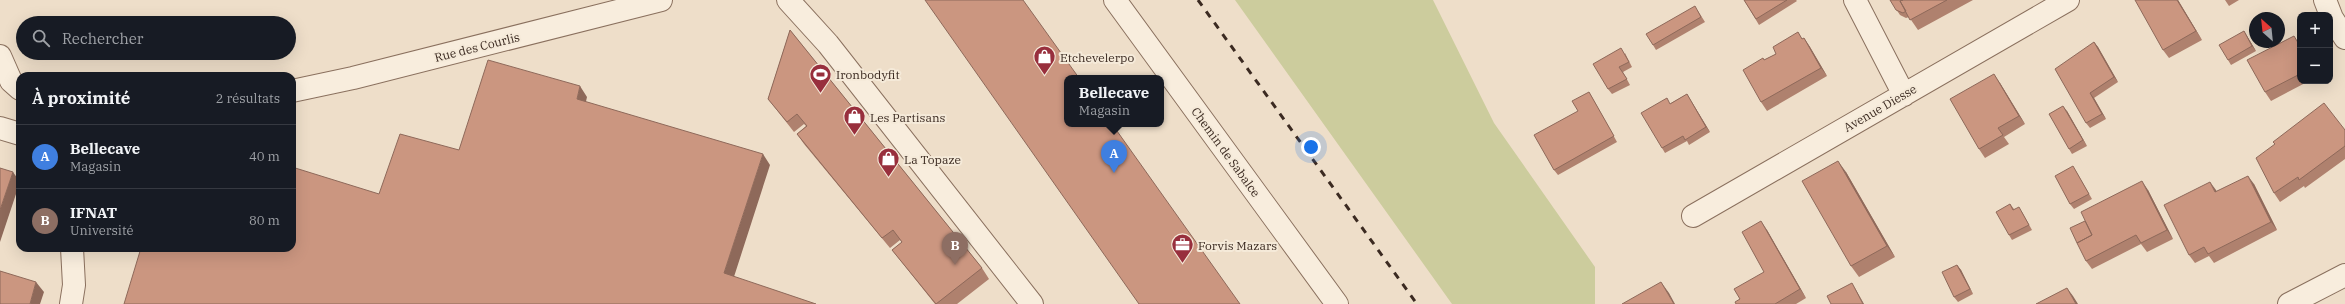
<!DOCTYPE html>
<html lang="fr">
<meta charset="utf-8">
<style>
:root{--surface:#171b24;--page:#20242c;--text:#f1f3f6;--muted:#9ea1a6;--line:#363941;--accent:#c99ba3}
body{margin:0;font-family:"IBM Plex Serif",serif;background:var(--page);color:var(--text)}
.controls{position:absolute;right:12px;top:12px;display:grid;overflow:hidden;border-radius:8px;box-shadow:0 4px 16px #0002}
.controls button{width:36px;height:36px;display:grid;place-items:center;padding:0;border:0;border-bottom:1px solid var(--line);background:var(--surface);color:var(--text);font:20px sans-serif}
.compass{position:absolute;left:2249px;top:12px;width:36px;height:36px;border-radius:50%;background:var(--surface);box-shadow:0 4px 16px #0002;rotate:333deg}
.you{position:absolute;left:1311px;top:147px;width:14px;height:14px;margin:-10px;border:3px solid #fff;border-radius:50%;background:#1a73e8;box-shadow:0 0 0 6px #1a73e833}
.badge{display:grid;place-items:center;width:26px;height:26px;border-radius:50%;background:var(--accent);color:#fff;font-size:13px;font-weight:700}
.pin{position:absolute;translate:-50% -33px;filter:drop-shadow(0 1px 2px #0008)}
.pin::after{content:'';position:absolute;top:21px;width:14px;height:12px;background:inherit;clip-path:polygon(0 0,100% 0,50% 100%)}
.popup{position:absolute;left:1064px;top:75px;width:100px;height:52px;box-sizing:border-box;display:grid;place-content:center;border-radius:8px;background:var(--surface);filter:drop-shadow(0 1px 3px #0005);font-size:13px;white-space:nowrap;color:var(--muted)}
.popup b{font-size:15px;color:var(--text)}
.popup::after{content:'';position:absolute;left:50%;top:100%;margin-left:-8px;border:8px solid transparent;border-top-color:var(--surface)}
.list{margin:0;padding:0;list-style:none}
h2{display:flex;justify-content:space-between;align-items:center;height:52px;margin:0;padding:0 16px;font-size:17px}
h2 small{font-size:13px;font-weight:400;color:var(--muted)}
.list li{display:grid;grid-template-columns:26px 1fr auto;gap:12px;align-items:center;box-sizing:border-box;height:64px;padding:0 16px;border-top:1px solid var(--line)}
.list b{display:block;font-size:15px;white-space:nowrap}
.list p{margin:0;font-size:13px;white-space:nowrap;color:var(--muted)}
.list em{font-size:13px;font-style:normal;color:var(--muted)}
.icon{flex:none;width:22px;height:22px;fill:none;stroke:currentColor;stroke-width:2;stroke-linecap:round;stroke-linejoin:round}
.map{position:relative;flex:none;width:2345px;height:304px;overflow:hidden}
.search{position:absolute;background:var(--surface);box-shadow:0 4px 16px #0002;left:16px;top:16px;width:280px;height:44px;display:flex;align-items:center;gap:10px;box-sizing:border-box;padding:0 14px;border-radius:22px;color:var(--muted);font-size:15px}
.panel{position:absolute;background:var(--surface);box-shadow:0 4px 16px #0002;left:16px;top:72px;width:280px;height:180px;border-radius:12px}
.map>svg:first-child{display:block}
.green{fill:#cccc9d}
.lines{fill:none;stroke-linecap:round;stroke-linejoin:round}
.minor-casing{stroke:#8a705e;stroke-width:24}
.minor{stroke:#f8eddd;stroke-width:22}
.rail{stroke:#3b2a21;stroke-width:3;stroke-dasharray:7 7;stroke-linecap:butt}
.wall{fill:#af816e}
.shaded-wall{fill:#8e695a}
.building{fill:#cb9680;stroke:#8e695a}
.labels{text-anchor:middle;dominant-baseline:central;stroke-width:4;stroke-linejoin:round;paint-order:stroke}
.street-label{font-size:12px;fill:#3b2a21;stroke:#f5ead9}
.poi-label{font-size:12px;fill:#3b2a21;stroke:#f5ead9;text-anchor:start}
</style>
<div class="map">
<svg width="2345" height="304" viewBox="0 0 2345 304">
<rect width="100%" height="100%" fill="#eedec9"/>
<path class="green" d="M1235,0H1433L1494,123L1595,267V304H1452Z"/>
<g class="lines">
<defs>
<path id="minor" d="M788,0L828,44L1032,304
M1115,0L1337,304
M1855,0L1904,95
M2325,0L2332,18L2345,38
M0,56L11,81L20,89
M292,91L353,78L661,0
M0,128L20,134
M1693,216L2068,0
M71,304L74,285L72,248
M2289,304L2345,275"/>
</defs>
<use href="#minor" class="minor-casing"/>
<use href="#minor" class="minor"/>
<path class="rail" d="M1198,0L1417,304"/>
</g>
<path class="wall" d="M1744,0H1796L1797,1L1759,25Z
M1890,0H1973L1918,30L1909,17L1906,18L1900,15Z
M2178,0L2202,40L2169,58L2163,50Z
M2225,0H2239L2229,6Z
M1698,11L1705,22L1656,50L1653,45Z
M790,30L982,268L989,279L957,304H935L900,260L892,250L902,242L900,240L890,248L804,144L797,134L806,126L804,124L794,132L776,109L768,99Z
M2244,31L2256,51L2231,65L2228,60Z
M1798,32L1802,39L1804,38L1810,47L1827,76L1767,111L1761,102L1764,60L1776,54Z
M2094,42L2098,47L2118,82L2094,98L2106,119L2090,128L2086,123Z
M2300,44V81H2309L2271,101L2265,92Z
M1625,53L1632,67L1623,72L1630,85L1612,94L1608,89Z
M2000,83L2025,124L2004,137L2009,144L1985,158L1979,149Z
M1589,92L1592,97L1617,142L1558,175L1554,170Z
M1687,94L1710,132L1689,145L1687,141L1665,153L1662,148L1671,103Z
M2067,111L2087,146L2072,154L2069,149Z
M2345,130V159L2305,188L2304,186L2280,202L2274,193Z
M2076,171L2092,199L2074,209L2070,204Z
M1846,172L1895,257L1859,277L1851,266Z
M2254,184L2277,230L2214,263L2209,256L2195,263L2189,255L2217,191Z
M2148,190L2173,239L2147,252L2141,244L2092,269L2086,261Z
M2010,204L2014,209L2022,212L2032,230L2012,240L2009,235Z
M1767,230L1806,298L1796,304H1736L1740,299L1764,272Z
M1957,265L1961,270L1973,294L1958,302L1954,297Z"/>
<path class="shaded-wall" d="M2177,0H2178L2202,40L2196,31Z
M2244,31L2256,51L2252,46Z
M1804,38L1810,47L1827,76L1821,68Z
M2094,42L2098,47L2118,82L2114,77Z
M1994,74L2000,83L2025,124L2019,116Z
M580,86L587,97L584,110L577,99Z
M2090,93L2094,98L2106,119L2102,114Z
M1687,94L1690,99L1710,132L1706,127Z
M2063,106L2067,111L2087,146L2083,140Z
M763,154L770,165L732,283L724,273Z
M1838,161L1846,172L1895,257L1887,246Z
M13,172L20,182L0,242V210Z
M2248,176L2254,184L2277,230L2271,222Z
M2142,181L2148,190L2173,239L2167,230Z
M2210,182L2216,190L2221,201L2215,192Z
M1761,221L1767,230L1806,298L1800,289Z
M1957,265L1961,270L1973,294L1970,289Z
M36,282L44,292L40,304H30Z
M1661,282L1669,293L1675,304H1674Z
M1852,283L1855,288L1864,304H1863Z
M2067,288L2073,296L2078,304H2076Z"/>
<path class="building" d="M925,0H1023L1079,78H1067V124H1112L1240,304H1139Z
M1744,0H1787L1756,19Z
M1890,0H1903L1900,1L1906,11L1903,13L1896,10Z
M1903,0H1947L1910,20L1900,1Z
M2135,0H2177L2196,31L2163,50Z
M1695,6L1701,17L1653,45L1646,34Z
M790,30L982,268L936,304L892,250L902,242L893,230L882,238L797,134L807,126L797,114L787,122L768,99Z
M2244,31L2252,46L2228,60L2219,45Z
M1798,32L1802,39L1804,38L1821,68L1761,102L1743,70L1763,58L1764,60L1776,54L1773,47Z
M2294,36L2300,46V74L2265,92L2247,60Z
M2094,42L2114,77L2090,93L2102,114L2086,123L2055,69Z
M1621,48L1629,62L1619,67L1627,79L1608,89L1593,64Z
M488,60L580,86L577,99L763,154L724,273L816,304H124L141,248H292V167L379,194L400,134L459,150Z
M1994,74L2019,116L1998,128L2003,135L1979,149L1950,99Z
M1589,92L1614,136L1554,170L1534,135L1578,111L1572,101Z
M1687,94L1706,127L1685,140L1683,136L1662,148L1641,113L1667,98L1670,104Z
M2324,103L2345,130V146L2299,180L2298,177L2274,193L2256,158L2275,144L2273,142Z
M2063,106L2083,140L2069,149L2049,114Z
M1838,161L1887,246L1851,266L1802,181Z
M2073,166L2089,194L2070,204L2055,176Z
M0,168L13,172L0,210Z
M2248,176L2271,222L2208,254L2204,247L2189,255L2164,205L2210,182L2215,192Z
M2142,181L2167,230L2141,243L2136,235L2086,261L2077,243L2092,235L2081,212Z
M2010,204L2013,210L2019,207L2029,225L2009,235L1996,212Z
M1761,221L1800,289L1775,304H1736L1735,302L1740,299L1734,289L1764,272L1742,232Z
M2085,221L2092,235L2077,243L2070,228Z
M1957,265L1970,289L1954,297L1942,272Z
M0,271L36,282L30,304H0Z
M1661,282L1674,304H1622Z
M1852,283L1863,304H1831L1827,296Z
M2067,288L2076,304H2036Z"/>
<defs>
<symbol id="shop-pin" viewBox="-11 -11 22 30"><path d="M0 17L-7.5 6A9.5 9.5 0 1 1 7.5 6Z" fill="#982f3d" stroke="#f5ead9"/><path d="M-5-2.5h2.3a2.7 3.5 0 0 1 5.4 0H5L5.5 6h-11ZM-1.5-2.5h3a1.5 2.3 0 0 0-3 0Z" fill="#fff"/></symbol>
<symbol id="stadium-pin" viewBox="-11 -11 22 30"><path d="M0 17L-7.5 6A9.5 9.5 0 1 1 7.5 6Z" fill="#982f3d" stroke="#f5ead9"/><path d="M0-5a6.5 5 0 1 0 0 10a6.5 5 0 1 0 0-10ZM-3.5-1.8h7v3.6h-7Z" fill="#fff"/></symbol>
<symbol id="office-pin" viewBox="-11 -11 22 30"><path d="M0 17L-7.5 6A9.5 9.5 0 1 1 7.5 6Z" fill="#982f3d" stroke="#f5ead9"/><path d="M-6-3h4V-5.5h4V-3h4V5H-6ZM-1-4.5V-3h2v-1.5ZM-6 0V1H6V0Z" fill="#fff"/></symbol>
</defs>
<g fill-rule="evenodd">
<use href="#shop-pin" x="1032" y="44" width="25" height="34"/>
<use href="#stadium-pin" x="808" y="62" width="25" height="34"/>
<use href="#shop-pin" x="842" y="104" width="25" height="34"/>
<use href="#shop-pin" x="876" y="146" width="25" height="34"/>
<use href="#office-pin" x="1170" y="232" width="25" height="34"/>
</g>
<g class="labels">
<g class="street-label">
<text transform="translate(477 47) rotate(-14)">Rue des Courlis</text>
<text transform="translate(1880 108) rotate(-30)">Avenue Diesse</text>
<text transform="translate(1226 152) rotate(54)">Chemin de Sabalce</text>
</g>
<g class="poi-label">
<text x="1060" y="57">Etchevelerpo</text>
<text x="836" y="74">Ironbodyfit</text>
<text x="870" y="117">Les Partisans</text>
<text x="904" y="159">La Topaze</text>
<text x="1198" y="245">Forvis Mazars</text>
</g>
</g>
</svg>
<div class="controls">
<button>+</button>
<button>−</button>
</div>
<svg class="compass" viewBox="-18 -18 36 36"><path d="M0-13l5 13h-10z" fill="#e53935"/><path d="M0 13l5-13h-10z" fill="#9ea1a6"/></svg>
<div class="you"></div>
<div class="pin badge" style="left:1114px;top:173px;background:#3f7fe0">A</div>
<div class="popup"><b>Bellecave</b>Magasin</div>
<div class="pin badge" style="left:955px;top:265px;background:#8d6e63">B</div>
<div class="search"><svg class="icon" aria-label="search" viewBox="0 0 24 24"><circle cx="10" cy="10" r="6"/><path d="M15 15l6 6"/></svg>Rechercher</div>
<section class="panel">
<h2>À proximité<small>2 résultats</small></h2>
<ul class="list">
<li><span class="badge" style="background:#3f7fe0">A</span><div><b>Bellecave</b><p>Magasin</p></div><em>40 m</em></li>
<li><span class="badge" style="background:#8d6e63">B</span><div><b>IFNAT</b><p>Université</p></div><em>80 m</em></li>
</ul>
</section>
</div>
